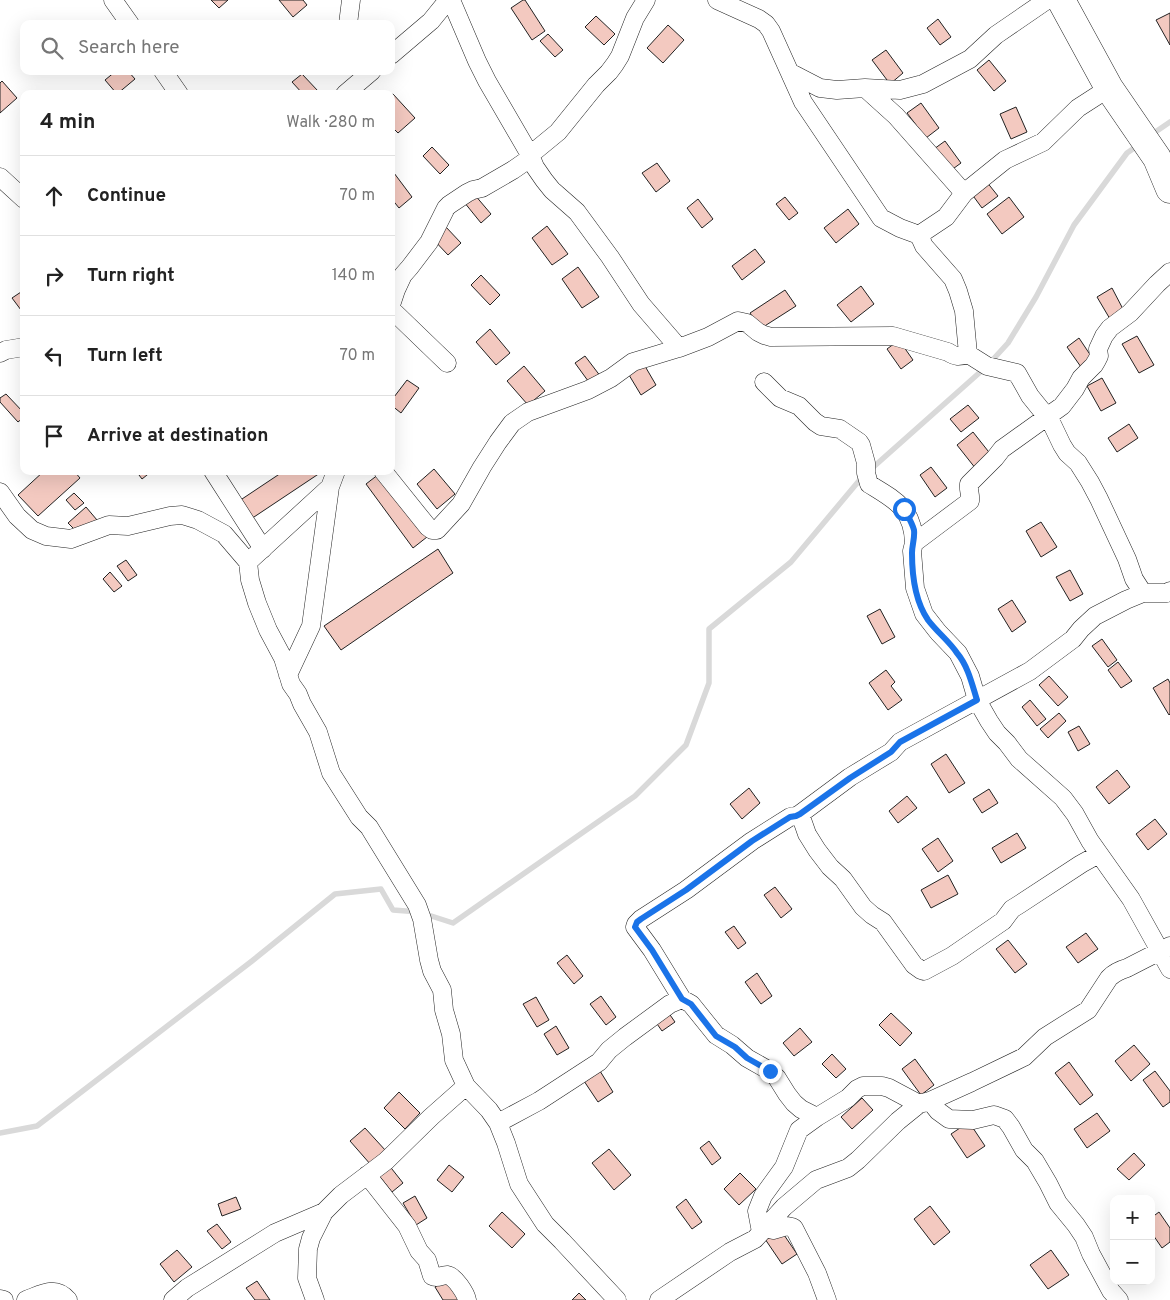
<!DOCTYPE html>
<meta charset="utf-8">
<style>
:root{--surface:#fff;--page:#f6f6f6;--text:#222;--muted:#767676;--line:#e0e0e0}
body{margin:0;font-family:Overpass,sans-serif;background:var(--page);color:var(--text)}
.controls{position:absolute;right:15px;bottom:15px;display:grid;overflow:hidden;border-radius:10px;box-shadow:0 5px 20px #0002}
.controls button{width:45px;height:45px;display:grid;place-items:center;padding:0;border:0;border-bottom:1px solid var(--line);background:var(--surface);color:var(--text);font:25px sans-serif}
.stop{position:absolute;width:15px;height:15px;margin:-11px;border:4px solid #1a73e8;border-radius:50%;background:#fff}
.stop.end{background:#1a73e8;border-color:#fff;box-shadow:0 1px 5px #0008}
.list{margin:0;padding:0;list-style:none}
h2{display:flex;justify-content:space-between;align-items:center;height:65px;margin:0;padding:0 20px;font-size:21px}
h2 small{font-size:16px;font-weight:400;color:var(--muted)}
.list li{display:grid;grid-template-columns:32px 1fr auto;gap:15px;align-items:center;box-sizing:border-box;height:80px;padding:0 20px;border-top:1px solid var(--line)}
.list b{display:block;font-size:19px;white-space:nowrap}
.list em{font-size:16px;font-style:normal;color:var(--muted)}
.icon{flex:none;width:28px;height:28px;fill:none;stroke:currentColor;stroke-width:2;stroke-linecap:round;stroke-linejoin:round}
.map{position:relative;flex:none;width:1170px;height:1300px;overflow:hidden}
.search{position:absolute;background:var(--surface);box-shadow:0 5px 20px #0002;left:20px;top:20px;width:375px;height:55px;display:flex;align-items:center;gap:12px;box-sizing:border-box;padding:0 18px;border-radius:10px;color:var(--muted);font-size:19px}
.panel{position:absolute;background:var(--surface);box-shadow:0 5px 20px #0002;left:20px;top:90px;width:375px;height:385px;border-radius:10px}
.map>svg:first-child{display:block}
.lines{fill:none;stroke-linecap:round;stroke-linejoin:round}
.stream{stroke:#d9d9d9;stroke-width:5.5}
.building{fill:#f3c9c0;stroke:#222}
.street-casing{stroke:#222;stroke-width:19}
.highway-casing{stroke:#222;stroke-width:29}
.street{stroke:#fff;stroke-width:18}
.highway{stroke:#fff;stroke-width:28}
.route{stroke:#1a73e8;stroke-width:6}
</style>
<div class="map">
<svg width="1170" height="1300" viewBox="0 0 1170 1300">
<rect width="100%" height="100%" fill="#fff"/>
<g class="lines">
<path class="stream" d="M1151,135L1170,122
M870,470L987,366L1008,343L1036,297L1074,225L1127,153L1140,144
M0,1133L37,1126L252,961L335,894L381,889L393,910L419,912L453,923L635,796L686,745L709,683V629L791,562L863,476"/>
</g>
<path class="building" d="M211,0H228L219,8Z
M279,0H303L307,5L293,17Z
M523,0H525L545,31L532,40L511,8Z
M1170,13V45L1156,20Z
M596,16L615,34L604,45L585,27Z
M938,19L951,37L940,45L927,28Z
M668,25L684,40L663,63L647,48Z
M548,34L563,50L555,57L540,41Z
M886,50L903,73L890,84L872,60Z
M989,60L1006,81L994,91L977,70Z
M116,71H128L135,79L117,94L105,80Z
M302,74L318,91L314,94H303L292,82Z
M2,81L17,98L0,113V83Z
M393,94L415,118L398,133L391,126V95Z
M921,103L939,128L926,138L907,113Z
M1016,107L1027,132L1011,139L1000,114Z
M945,141L961,163L950,171L934,149Z
M432,147L449,165L440,174L423,156Z
M657,163L670,181L656,192L642,173Z
M394,173L412,197L399,208L391,198V174Z
M986,181L998,196L982,208L971,193Z
M474,194L491,214L481,223L464,202Z
M785,197L798,213L789,220L776,204Z
M1009,197L1024,217L1002,234L987,214Z
M698,199L713,219L702,228L687,208Z
M848,209L859,224L836,243L824,228Z
M445,226L461,243L448,255L432,238Z
M547,226L568,254L552,265L532,238Z
M755,249L765,262L742,280L732,266Z
M578,267L599,297L582,308L562,279Z
M481,275L500,295L490,305L471,285Z
M861,286L874,304L851,322L837,305Z
M1112,288L1124,311L1110,319L1097,297Z
M24,290V314L12,298Z
M785,290L796,306L760,329L750,313Z
M490,329L510,353L496,365L476,342Z
M1137,336L1154,365L1139,373L1122,344Z
M1079,338L1093,359L1081,367L1067,347Z
M899,340L913,360L901,369L887,349Z
M585,356L601,377L591,385L575,363Z
M642,361L656,385L641,395L626,370Z
M524,366L545,391L528,405L507,381Z
M1102,378L1116,403L1101,411L1087,386Z
M407,380L419,388L401,413L391,405V401Z
M6,394L24,413V417L18,422L0,402V398Z
M968,405L979,418L961,432L950,419Z
M1129,424L1138,438L1117,452L1108,438Z
M973,432L992,456L976,469L957,445Z
M931,467L947,488L935,497L920,475Z
M434,469L455,494L437,509L417,484Z
M44,471H74L80,478L38,516L18,495Z
M136,471H152L142,479Z
M284,471H318L320,473L251,519L239,501Z
M379,474L427,537L413,548L366,484Z
M74,493L84,503L75,510L66,500Z
M86,507L97,520L79,534L68,523Z
M1041,522L1057,547L1041,557L1026,531Z
M438,549L453,573L341,650L324,626Z
M126,560L137,575L128,581L117,566Z
M1070,570L1083,594L1070,601L1056,577Z
M110,572L122,586L114,592L103,579Z
M1012,600L1026,622L1012,632L998,609Z
M880,609L895,637L882,644L867,616Z
M1102,639L1117,660L1108,667L1092,646Z
M1118,662L1132,681L1121,688L1108,670Z
M886,670L895,682L891,686L902,700L888,710L869,683Z
M1049,676L1068,697L1058,706L1039,685Z
M1168,679L1170,683V714L1169,715L1153,688Z
M1030,700L1046,719L1037,726L1022,707Z
M1059,713L1066,721L1048,738L1040,729Z
M1079,726L1090,744L1078,751L1068,732Z
M946,754L965,783L949,793L931,764Z
M1117,770L1130,787L1109,804L1096,787Z
M749,788L760,803L742,819L730,804Z
M989,789L998,803L982,813L973,799Z
M907,796L917,808L898,823L889,811Z
M1155,819L1167,834L1148,850L1136,834Z
M1017,833L1026,848L1001,863L992,848Z
M938,838L953,861L938,872L922,849Z
M948,875L958,894L931,908L921,890Z
M775,887L792,909L781,918L764,895Z
M734,926L746,943L738,949L725,932Z
M1086,933L1098,949L1078,963L1066,947Z
M1008,940L1027,964L1015,973L996,949Z
M567,955L583,976L574,984L557,963Z
M757,973L772,996L761,1004L745,982Z
M601,996L616,1017L606,1025L590,1004Z
M536,997L549,1020L537,1027L523,1004Z
M668,1012L675,1022L662,1031L655,1021Z
M891,1013L912,1033L900,1046L879,1025Z
M556,1026L569,1048L557,1055L544,1034Z
M800,1028L812,1042L794,1056L783,1043Z
M1134,1045L1150,1064L1131,1081L1115,1061Z
M832,1054L846,1069L836,1078L822,1064Z
M915,1059L934,1085L921,1095L902,1069Z
M1069,1062L1093,1095L1080,1105L1055,1073Z
M600,1071L613,1092L598,1102L584,1081Z
M1155,1071L1170,1091V1102L1163,1107L1143,1080Z
M399,1092L420,1113L405,1129L384,1108Z
M862,1098L873,1110L852,1129L841,1117Z
M1097,1113L1110,1131L1087,1148L1074,1129Z
M969,1122L985,1146L967,1158L951,1134Z
M365,1128L386,1151L371,1165L350,1141Z
M709,1141L721,1158L712,1165L700,1148Z
M609,1149L631,1175L614,1190L592,1163Z
M1134,1153L1145,1165L1129,1180L1117,1169Z
M388,1164L403,1183L392,1192L377,1173Z
M449,1165L464,1177L452,1192L437,1180Z
M740,1173L756,1189L739,1205L724,1189Z
M415,1196L427,1218L416,1225L403,1203Z
M236,1197L241,1209L222,1216L218,1204Z
M686,1199L702,1222L692,1229L676,1207Z
M930,1206L950,1232L934,1245L914,1219Z
M502,1212L525,1234L512,1248L489,1226Z
M1159,1212L1170,1228V1242L1162,1248L1151,1232V1218Z
M217,1224L231,1242L222,1249L207,1231Z
M780,1229L797,1254L782,1264L765,1239Z
M177,1250L192,1267L174,1282L160,1264Z
M1051,1250L1069,1275L1048,1289L1030,1265Z
M448,1278L463,1300H443L435,1287Z
M257,1281L270,1300H255L246,1288Z
M579,1293L586,1300H572Z"/>
<g class="lines">
<defs>
<path id="street" d="M113,0L130,24
M451,0L477,61L487,81L530,155L535,167L544,180L552,190L577,212L610,257L641,304L679,348L708,337L738,321L747,323L758,332L764,335L771,337L893,336L948,352C956,357 959,357 968,354
M717,0L759,19L766,24L771,31L803,102L881,218L900,228L919,235L946,217L964,193L1005,160L1043,142L1078,108L1109,88
M348,24L351,0
M391,55L431,21L448,0
M163,71L179,94
M791,73L820,88L837,90L865,88L896,116L964,193
M865,88L900,90L923,84L970,59L996,35L1047,0
M345,94L372,71
M0,177L24,199
M919,235L924,246L953,279L958,291L964,311L968,354L987,366L1017,373L1030,396L1051,422L1062,445L1067,453L1078,463L1090,482L1099,499L1127,559L1134,579L1143,593
M1170,272L1157,284L1130,313L1110,328L1104,336L1098,349L1099,356L1097,360L1094,365L1081,378L1075,389L1062,406L1002,449L995,458L969,484C968,490 971,495 970,501L914,543L912,551L915,588L924,614L938,632L958,653L970,676L977,700L989,721L997,733L1007,743L1019,759L1063,798L1075,814L1090,841L1131,899L1170,969
M391,305L396,290L403,275L410,267L429,242L446,208L449,205L467,193L473,190L482,188L513,170L526,161L530,155L558,132L596,85L609,72L615,64L620,56L635,18L646,0
M391,309L447,363
M0,353L6,350L24,347
M764,382L780,398L799,406L815,422L821,426L840,429L859,442L861,445L866,463V473L869,484C895,500 913,508 914,543
M213,471L263,549
M383,471L428,527L432,530H437L461,504L482,467L498,442L512,423L528,412L588,390L611,378L633,362L679,348
M0,492L17,516L32,530L46,536L71,539L109,525L128,526L170,516L182,515L198,520L224,534L248,562L330,487L336,471
M248,562L250,580L257,603L268,630L283,658L291,684L298,694L302,704L318,732L331,773L359,817L369,827L417,905L422,919L429,960L432,971L442,990L444,1010L451,1034L454,1060L466,1086L489,1110L498,1123L506,1143L519,1184L545,1224L562,1241L617,1300
M1170,591L1167,593H1143L1126,600L1095,616L1081,629L1073,639L1030,671L900,742L891,752L850,777L800,814L796,816L790,817L752,841L686,890L641,919L636,924L635,927L652,950L682,999L691,1004L716,1035L732,1045L747,1058L770,1071L777,1078L787,1094L794,1103L801,1109L817,1117L848,1098L857,1089L863,1086H882L889,1088L919,1104L930,1101L972,1082L1024,1057L1045,1037L1088,1010L1109,978C1114,973 1120,970 1127,968L1170,946
M288,675L311,626L330,487
M800,814L807,834L817,850L830,867L843,879L863,907L872,915L883,922L914,965L921,970L924,971L952,956L1003,921L1012,909L1020,904L1081,864L1099,854
M930,1101L938,1111L949,1119L973,1120L994,1115L1005,1119L1011,1127L1024,1150L1035,1161L1048,1183L1058,1203L1076,1225L1084,1237L1091,1254L1111,1291L1119,1300
M498,1123L539,1101L599,1062L609,1050L625,1037L670,1004L682,999
M367,1175L407,1226L419,1251L427,1260L432,1276C438,1279 441,1275 447,1275C455,1276 466,1294 467,1300
M766,1227L773,1230L787,1226L792,1227L794,1228L817,1273L827,1300
M761,1232L757,1211L763,1196L784,1167L799,1130L817,1117
M0,1299L4,1300
M26,1300C42,1294 55,1285 68,1300
M173,1300L187,1288L275,1233L324,1212
M315,1300L307,1278L308,1249L311,1238L324,1212L341,1195L386,1161L431,1117L466,1086
M659,1300L730,1252L755,1239L784,1207L816,1180L848,1168L858,1160L898,1121L919,1104"/>
<path id="highway" d="M1061,0L1109,88L1157,158L1170,189"/>
</defs>
<use href="#street" class="street-casing"/>
<use href="#highway" class="highway-casing"/>
<use href="#street" class="street"/>
<use href="#highway" class="highway"/>
</g>
<g class="lines">
<path class="route" d="M770,1071L747,1058L735,1047L716,1036L691,1004L682,999L652,950L635,927L637,922L641,919L686,890L752,841L790,817L796,816L800,814L850,778L891,752L900,742L977,700C972,684 968,666 957,653C949,641 937,632 928,620C915,601 912,576 912,553C912,545 915,538 914,530C912,522 907,515 904,509"/>
</g>
</svg>
<div class="controls">
<button>+</button>
<button>−</button>
</div>
<div class="stop" style="left:904px;top:509px"></div>
<div class="stop end" style="left:770px;top:1071px"></div>
<div class="search"><svg class="icon" aria-label="search" viewBox="0 0 24 24"><circle cx="10" cy="10" r="6"/><path d="M15 15l6 6"/></svg>Search here</div>
<section class="panel">
<h2>4 min<small>Walk · 280 m</small></h2>
<ul class="list">
<li><svg class="icon" aria-label="ahead" viewBox="0 0 24 24"><path d="M12 20V5M6 11l6-6 6 6"/></svg><div><b>Continue</b></div><em>70 m</em></li>
<li><svg class="icon" aria-label="right" viewBox="0 0 24 24"><path d="M7 20v-9h11M14 6l5 5-5 5"/></svg><div><b>Turn right</b></div><em>140 m</em></li>
<li><svg class="icon" aria-label="left" viewBox="0 0 24 24"><path d="M17 20v-9H6M10 6l-5 5 5 5"/></svg><div><b>Turn left</b></div><em>70 m</em></li>
<li><svg class="icon" aria-label="arrive" viewBox="0 0 24 24"><path d="M6 21V4h12l-3 4 3 4H6"/></svg><div><b>Arrive at destination</b></div></li>
</ul>
</section>
</div>
